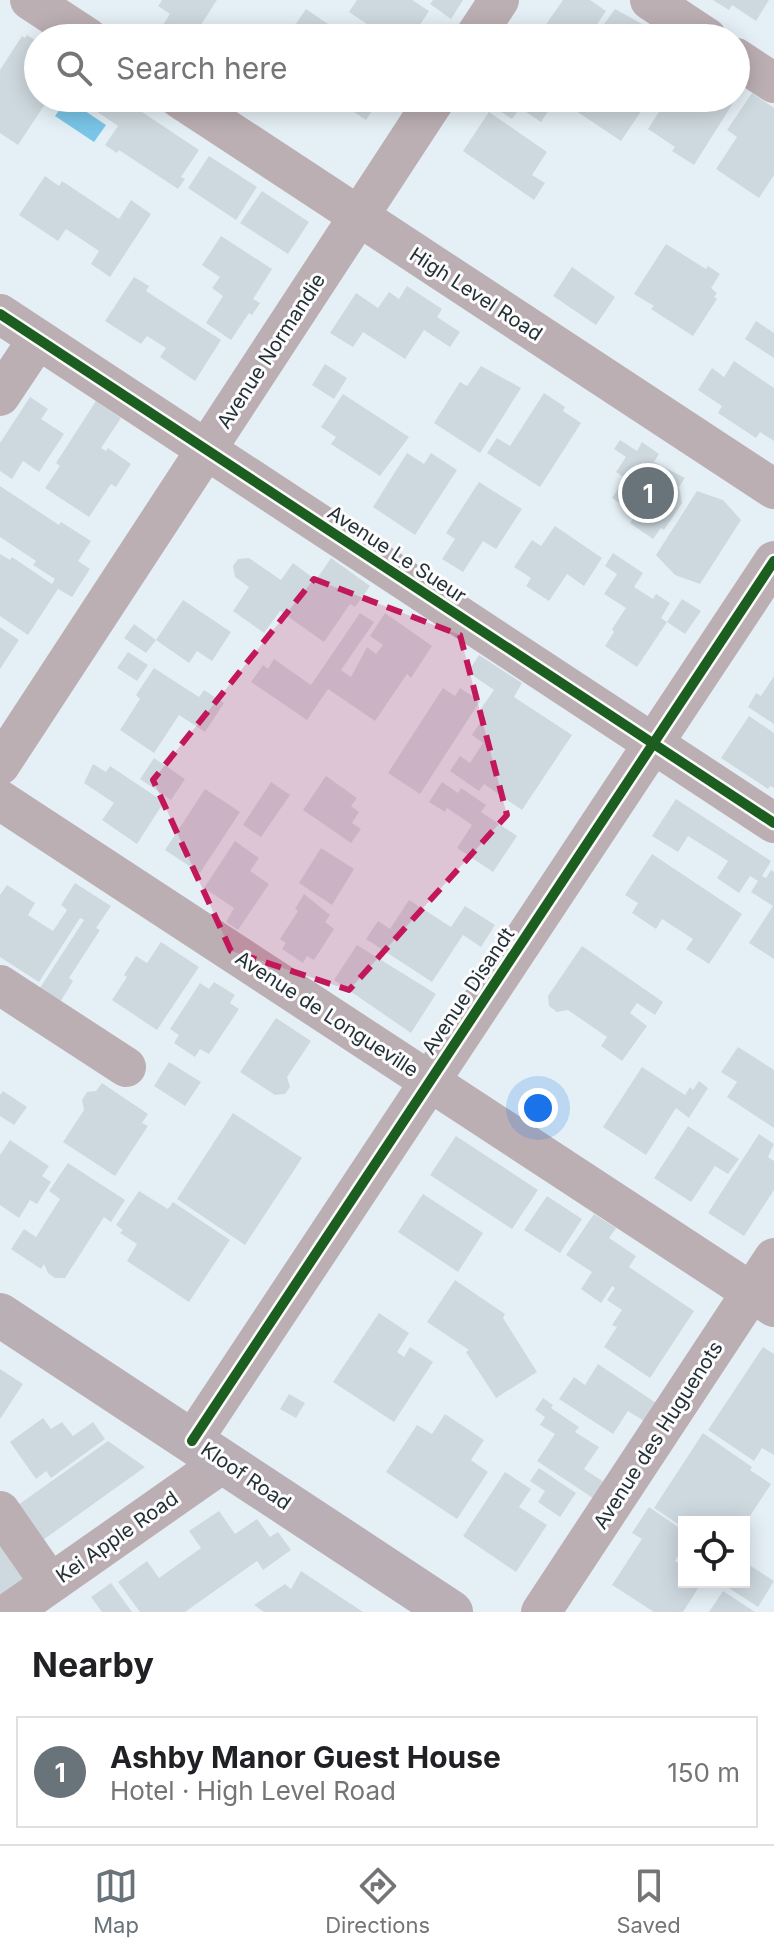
<!DOCTYPE html>
<meta charset="utf-8">
<style>
:root{--surface:#fff;--page:#f2f2f2;--text:#202124;--muted:#757577;--line:#e0e0e0;--accent:#68737a}
body{margin:0;font-family:Inter,sans-serif;background:var(--page);color:var(--text)}
.controls{position:absolute;right:24px;bottom:24px;display:grid;overflow:hidden;border-radius:0px;box-shadow:0 4px 20px #0003}
.controls button{width:72px;height:72px;display:grid;place-items:center;padding:0;border:0;border-bottom:2px solid var(--line);background:var(--surface);color:var(--text);font:40px sans-serif}
.you{position:absolute;left:538px;top:1108px;width:28px;height:28px;margin:-20px;border:6px solid #fff;border-radius:50%;background:#1a73e8;box-shadow:0 0 0 12px #1a73e833}
.badge{display:grid;place-items:center;width:52px;height:52px;border-radius:50%;background:var(--accent);color:#fff;font-size:26px;font-weight:700}
.pin{position:absolute;translate:-50% -50%;border:4px solid #fff;box-shadow:0 2px 8px #0006}
.list{margin:0;padding:0;list-style:none}
h2{display:flex;justify-content:space-between;align-items:center;height:104px;margin:0;padding:0 32px;font-size:34px}
h2 small{font-size:26px;font-weight:400;color:var(--muted)}
.list li{display:grid;grid-template-columns:52px 1fr auto;gap:24px;align-items:center;box-sizing:border-box;height:112px;margin:0 16px 16px;padding:0 16px;border:2px solid var(--line);border-radius:0px}
.list b{display:block;font-size:30px;white-space:nowrap}
.list p{margin:0;font-size:26px;white-space:nowrap;color:var(--muted)}
.list em{font-size:26px;font-style:normal;color:var(--muted)}
.icon{flex:none;width:44px;height:44px;fill:none;stroke:currentColor;stroke-width:2;stroke-linecap:round;stroke-linejoin:round}
.map{position:relative;flex:none;width:774px;height:1612px;overflow:hidden}
.search{position:absolute;background:var(--surface);box-shadow:0 4px 20px #0003;left:24px;right:24px;top:24px;height:88px;display:flex;align-items:center;gap:20px;box-sizing:border-box;padding:0 28px;border-radius:44px;color:var(--muted);font-size:30px}
.sheet{height:232px;background:var(--surface)}
nav{display:flex;justify-content:space-around;align-items:center;box-sizing:border-box;height:112px;border-top:2px solid var(--line);background:var(--surface);font-size:22px;color:var(--muted)}
nav a{display:grid;justify-items:center;gap:4px}
nav .on{color:var(--accent)}
.map>svg:first-child{display:block}
.water{fill:#7ac6e9}
.building{fill:#ced9df}
.lines{fill:none;stroke-linecap:round;stroke-linejoin:round}
.minor{stroke:#bcafb3;stroke-width:40}
.major{stroke:#b9afb5;stroke-width:44}
.cycleway-casing{stroke:#fcfcfc;stroke-width:15}
.cycleway{stroke:#1b5e20;stroke-width:10}
.marked{fill:#c2185b;fill-opacity:0.2;stroke:#c2185b;stroke-width:6;stroke-dasharray:16 10;stroke-linejoin:round}
.labels{text-anchor:middle;dominant-baseline:central;stroke-width:6;stroke-linejoin:round;paint-order:stroke}
.street-label{font-size:20px;fill:#243037;stroke:#fcfcfc}
</style>
<div class="map">
<svg width="774" height="1612" viewBox="0 0 774 1612">
<rect width="100%" height="100%" fill="#e5f0f6"/>
<path class="water" d="M67,99L106,125L94,142L55,116Z"/>
<path class="building" d="M162,0H217L197,31L207,38L156,36L170,14L158,6Z
M357,0H412L429,11L414,34L419,38H388L349,12Z
M433,0H463L451,19L430,4Z
M563,0H590L606,11L589,36L592,38H548L540,33Z
M713,0H769L756,21L732,5L729,10Z
M306,9L322,20L350,38H286Z
M615,9L642,24L633,38H609L599,31Z
M223,25L243,38H215Z
M27,35L38,42V98H49L18,145L0,133V70L22,36L25,38Z
M752,93L774,108V175L759,198L716,169L737,137L727,130Z
M77,98H121L199,150L181,177L185,179L178,189L119,150L117,153L105,145L118,126Z
M333,98H380L366,120Z
M480,98H557L541,122L520,108L512,119Z
M576,98H650L621,141L570,107Z
M668,98H726L733,103L694,165L672,151L675,147L648,129Z
M489,112L547,152L532,175L545,183L534,200L463,151Z
M209,156L257,187L236,220L188,188Z
M45,176L59,186L62,181L119,219L131,200L151,214L110,277L91,264L99,251L66,229L58,241L19,215Z
M262,191L309,222L288,254L240,223Z
M221,236L272,269L253,299L260,303L252,315L249,313L231,340L206,323L223,296L212,288L220,277L202,265Z
M666,244L706,269L708,266L720,274L711,288L717,293L714,297L717,299L693,336L651,309L654,306L634,294Z
M572,267L615,297L596,325L553,296Z
M134,277L149,286L146,291L221,340L195,381L160,357L166,348L147,336L141,344L105,321Z
M407,286L442,309L437,317L460,332L450,347L424,330L405,359L363,332L353,347L330,333L356,293L378,308L389,292L399,299Z
M756,321L774,333V358L745,339Z
M734,361L774,388V441L760,432L756,438L718,413L722,406L698,390L712,368L724,377Z
M325,364L347,378L334,399L312,385Z
M481,366L521,388L480,453L434,423L460,382L467,386Z
M544,393L565,407L563,411L581,423L540,487L487,453L497,438L510,446Z
M343,394L409,437L380,476L331,444L336,437L321,427Z
M30,397L48,409L41,419L64,434L39,472L23,461L12,479L0,471V443Z
M96,401L121,418L101,448L106,451L108,448L131,464L116,487L111,484L89,517L45,488L60,466L56,463Z
M620,440L637,451L642,442L659,454L654,462L685,478L679,487L682,503L664,530L661,528L653,539L630,523L636,514L612,498L625,478L616,472L626,457L614,449Z
M407,453L424,464L431,453L457,470L415,535L373,507Z
M479,482L522,509L496,549L483,541L463,572L442,559L455,539L446,533Z
M0,486L59,525L61,522L91,541L78,561L90,569L72,597L58,589L28,635L0,616V554L10,560L12,557L52,584L55,579L33,565L36,561L0,537Z
M697,491L723,500L741,520L700,584L675,575L656,555Z
M555,526L602,558L584,586L567,574L549,601L526,586L531,578L514,567L532,540L541,546Z
M613,553L643,573L634,587L653,599L656,594L670,603L661,618L667,622L637,667L605,646L614,632L612,629L626,608L604,594L617,574L605,566Z
M249,558L281,580L293,563L316,580L331,558L370,586L355,607L350,604L324,642L280,611L264,633L233,611L249,587L235,577L233,566L238,559Z
M682,599L701,611L685,634L667,622Z
M183,600L231,632L212,661L197,651L189,663L156,640Z
M360,613L374,622L341,670L351,677L367,647L376,654L383,645L370,636L385,613L432,646L411,678L407,674L375,721L328,689L307,720L251,682L263,665L268,669L274,659L311,685Z
M134,624L156,640L146,653L124,638Z
M0,627L19,640L0,669Z
M128,652L148,665L137,681L117,668Z
M479,655L522,683L514,697L572,735L522,810L484,784L479,791L450,771L460,756L470,763L483,743L472,735L485,715L479,711L494,690L468,672Z
M154,668L199,697L204,690L224,703L205,732L179,715L154,753L120,730L140,699L136,695Z
M774,676V724L748,707L756,693L761,696Z
M443,688L455,696L460,688L480,701L420,794L388,773Z
M749,716L774,733V788L770,786L768,789L721,758Z
M154,758L185,779L171,800L140,779Z
M93,764L106,772L110,766L164,802L137,844L102,820L114,803L84,783Z
M326,776L357,798L351,806L359,812L352,823L361,829L351,843L303,810Z
M271,782L290,795L261,837L243,825Z
M442,782L458,793L461,788L486,805L481,812L517,836L493,872L457,848L472,825L447,808L445,812L429,802Z
M205,789L240,812L200,873L165,850Z
M676,799L771,861L762,876L766,878L771,870L774,872V959L749,943L773,906L751,892L758,881L750,876L739,893L717,878L728,861L688,836L678,852L652,836Z
M235,841L259,858L250,871L269,884L238,930L226,922L234,908L204,888Z
M321,848L354,869L332,905L299,883Z
M652,854L742,914L709,964L686,949L693,939L662,919L656,929L632,913L638,903L625,895Z
M75,883L111,906L96,928L100,930L69,978L73,981L59,1004L38,991L84,920L80,918L39,982L0,957V895L7,885L35,903L28,915L53,931L67,910L61,905Z
M304,894L330,915L325,922L334,929L314,960L307,956L303,963L282,949L286,943L280,939L298,911L295,909Z
M409,900L451,927L465,906L495,925L481,947L463,935L432,982L366,939L378,921L390,929Z
M161,942L199,967L157,1030L112,1000L127,977L124,975L136,956L147,963Z
M357,945L436,994L411,1033L334,980Z
M582,946L663,1002L655,1015L637,1003L630,1013L647,1026L622,1061L601,1046L607,1037L568,1010L557,1012L549,1006L548,996Z
M214,982L235,995L230,1003L239,1009L209,1054L200,1049L195,1057L174,1043L179,1035L170,1029L200,983L209,989Z
M276,1018L311,1041L287,1077L290,1087L285,1094L275,1095L240,1072Z
M738,1047L774,1070V1128L727,1097L737,1082L721,1072Z
M169,1062L201,1082L185,1106L154,1086Z
M642,1067L685,1095L690,1087L693,1090L699,1081L708,1088L689,1118L676,1108L646,1155L603,1127Z
M102,1083L148,1114L142,1123L148,1126L115,1176L63,1142L84,1110L82,1100L87,1092L96,1091Z
M3,1091L27,1107L14,1125L0,1116V1095Z
M233,1113L302,1158L245,1245L177,1199Z
M688,1126L739,1159L728,1174L715,1166L691,1202L654,1178Z
M759,1134L774,1144L768,1157L774,1161V1190L744,1236L708,1213Z
M456,1136L538,1190L512,1229L430,1175Z
M10,1140L49,1166L42,1176L51,1182L37,1204L30,1200L19,1218L0,1205V1155Z
M68,1163L125,1200L111,1222L104,1217L65,1278H55L48,1273L44,1264L41,1269L11,1249L24,1229L36,1237L60,1199L49,1191Z
M139,1191L168,1209L173,1202L230,1240L189,1302L127,1261L137,1244L120,1233L123,1230L116,1225Z
M423,1194L483,1233L458,1272L398,1232Z
M547,1196L582,1219L560,1253L524,1230Z
M594,1214L616,1228L609,1238L636,1256L629,1267L694,1311L650,1378L604,1347L617,1327L612,1325L622,1310L607,1300L615,1288L612,1286L601,1303L581,1289L592,1272L566,1255Z
M455,1280L505,1314L503,1318L537,1372L496,1398L466,1352L469,1350L427,1322Z
M379,1313L409,1333L397,1352L404,1357L410,1347L433,1362L394,1422L333,1382Z
M763,1347L774,1354V1455L762,1448L754,1461L708,1430Z
M598,1364L656,1403L644,1421L628,1411L613,1434L559,1399L574,1377L585,1385Z
M0,1369L23,1384L0,1419Z
M289,1394L305,1403L296,1418L280,1409Z
M543,1398L553,1405L551,1408L579,1427L575,1432L599,1447L584,1469L604,1482L593,1498L537,1461L555,1434L540,1425L545,1417L535,1410Z
M445,1414L484,1440L471,1460L488,1472L457,1519L386,1472L417,1425L432,1434Z
M43,1418L51,1429L62,1422L73,1436L93,1422L105,1439L51,1478L46,1471L36,1479L10,1442Z
M703,1433L752,1467L750,1470L771,1484L746,1522H684V1528L654,1508Z
M108,1441L145,1467L36,1545L11,1510Z
M539,1468L576,1493L560,1517L538,1502L545,1491L530,1481Z
M505,1472L531,1489L519,1507L547,1525L516,1572L463,1536Z
M649,1507L684,1531V1547L675,1561L684,1567V1582H702L683,1612H654L612,1585L642,1539L632,1533Z
M219,1511L235,1534L257,1519L270,1537L278,1532L291,1550L263,1570L257,1561L185,1612H140L118,1582L147,1561L159,1578L201,1548L189,1531Z
M0,1527L32,1572L0,1595Z
M746,1563L774,1581L758,1607L729,1588L734,1582H744Z
M301,1571L363,1612H264L254,1605L285,1584L291,1589Z
M111,1583L132,1612H102L91,1597Z
M723,1591L755,1612H709Z"/>
<g class="lines">
<path class="minor" d="M30,0L88,38
M650,0L707,38
M474,38L499,0
M736,58L774,83
M179,98L774,489
M0,314L774,823
M0,396L38,339
M0,765L436,98
M0,800L774,1307
M0,985L126,1067
M192,1441L774,561
M0,1511L50,1583
M10,1612L224,1462
M541,1612L774,1258"/>
<path class="major" d="M0,1315L451,1612"/>
<defs>
<path id="cycleway" d="M0,314L774,823
M192,1441L774,561"/>
</defs>
<use href="#cycleway" class="cycleway-casing"/>
<use href="#cycleway" class="cycleway"/>
</g>
<path class="marked" d="M314,579L460,635L507,815L349,990L231,951L153,780Z"/>
<g class="labels">
<g class="street-label">
<text transform="translate(476 294) rotate(33)">High Level Road</text>
<text transform="translate(271 351) rotate(-57)">Avenue Normandie</text>
<text transform="translate(397 554) rotate(33)">Avenue Le Sueur</text>
<text transform="translate(468 991) rotate(-56)">Avenue Disandt</text>
<text transform="translate(327 1014) rotate(33)">Avenue de Longueville</text>
<text transform="translate(658 1435) rotate(-57)">Avenue des Huguenots</text>
<text transform="translate(246 1476) rotate(34)">Kloof Road</text>
<text transform="translate(117 1537) rotate(-35)">Kei Apple Road</text>
</g>
</g>
</svg>
<div class="controls">
<button><svg class="icon" aria-label="locate" viewBox="0 0 24 24"><circle cx="12" cy="12" r="6"/><path d="M12 2v4M12 18v4M2 12h4M18 12h4"/></svg></button>
</div>
<div class="you"></div>
<div class="pin badge" style="left:648px;top:493px">1</div>
<div class="search"><svg class="icon" aria-label="search" viewBox="0 0 24 24"><circle cx="10" cy="10" r="6"/><path d="M15 15l6 6"/></svg>Search here</div>
</div>
<section class="sheet">
<h2>Nearby<small></small></h2>
<ul class="list">
<li><span class="badge">1</span><div><b>Ashby Manor Guest House</b><p>Hotel · High Level Road</p></div><em>150 m</em></li>
</ul>
</section>
<nav>
<a class="on"><svg class="icon" aria-label="map" viewBox="0 0 24 24"><path d="M3 6l6-2 6 2 6-2v14l-6 2-6-2-6 2zM9 4v14M15 6v14"/></svg>Map</a>
<a><svg class="icon" aria-label="directions" viewBox="0 0 24 24"><path d="M12 3l9 9-9 9-9-9zM9 14v-3h6M13 9l2 2-2 2"/></svg>Directions</a>
<a><svg class="icon" aria-label="saved" viewBox="0 0 24 24"><path d="M7 4h10v16l-5-4-5 4z"/></svg>Saved</a>
</nav>
